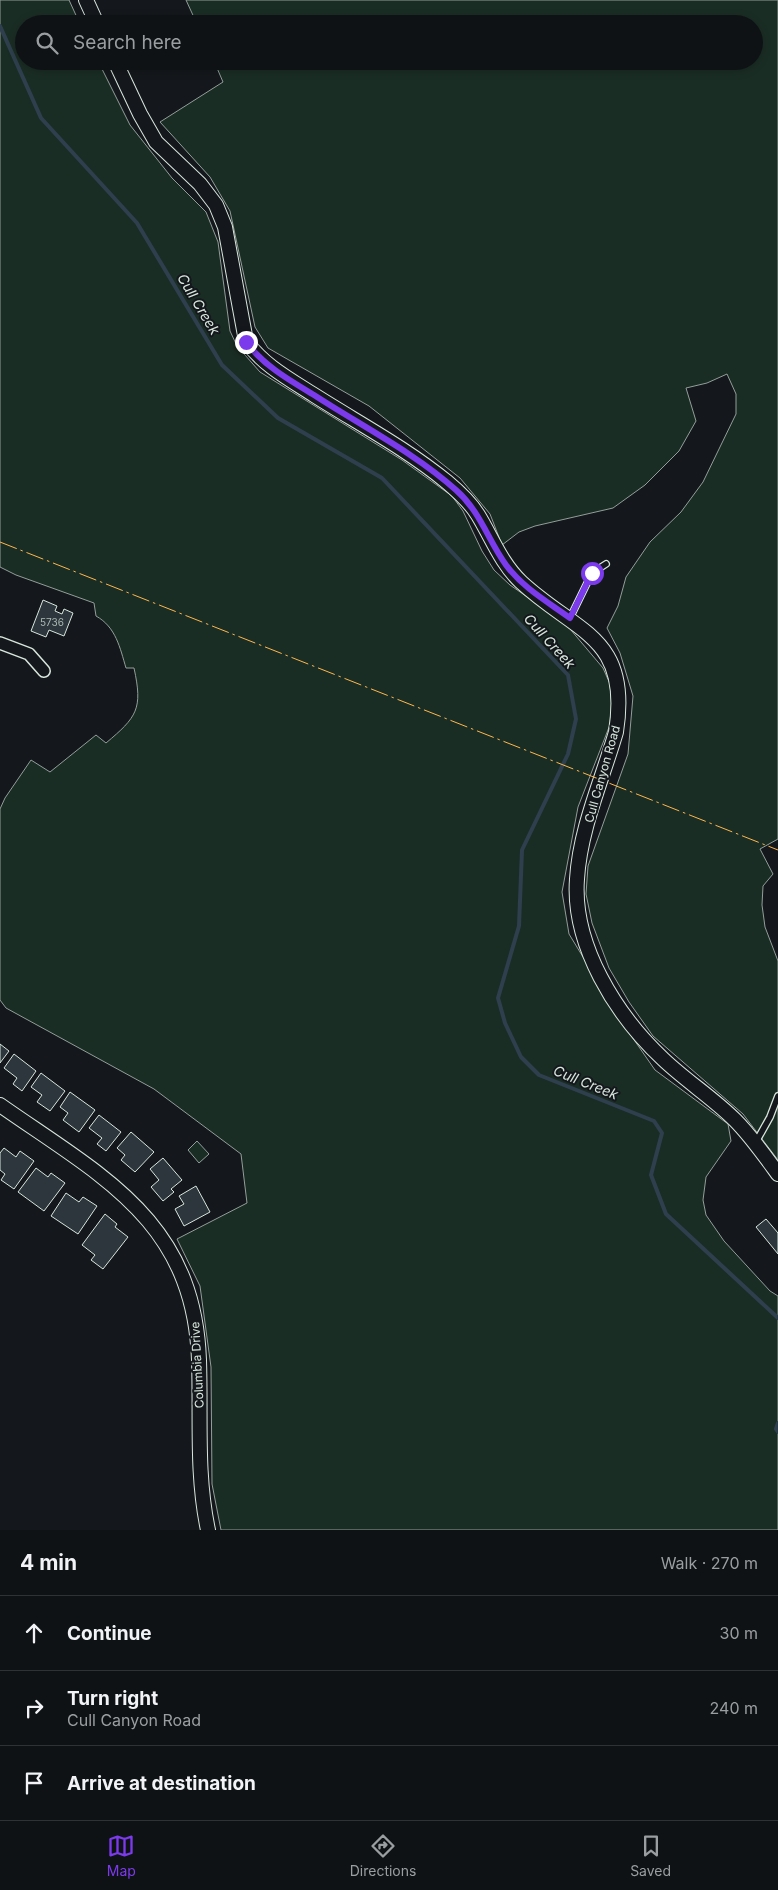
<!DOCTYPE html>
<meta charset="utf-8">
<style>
:root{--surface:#0f1215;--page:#1d2022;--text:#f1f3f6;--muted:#9b9ea0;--line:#2f3234;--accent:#7c3aed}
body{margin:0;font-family:Inter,sans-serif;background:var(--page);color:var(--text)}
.stop{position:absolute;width:15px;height:15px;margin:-11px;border:4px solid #7c3aed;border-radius:50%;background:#fff}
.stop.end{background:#7c3aed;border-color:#fff;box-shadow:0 1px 5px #0008}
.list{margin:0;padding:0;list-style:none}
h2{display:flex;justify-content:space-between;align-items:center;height:65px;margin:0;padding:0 20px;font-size:21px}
h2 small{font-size:16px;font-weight:400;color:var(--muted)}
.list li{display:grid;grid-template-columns:32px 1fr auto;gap:15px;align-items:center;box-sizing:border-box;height:75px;padding:0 20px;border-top:1px solid var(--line)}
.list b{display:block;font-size:19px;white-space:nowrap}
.list p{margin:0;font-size:16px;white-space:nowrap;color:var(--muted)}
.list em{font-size:16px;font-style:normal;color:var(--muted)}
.icon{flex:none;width:28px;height:28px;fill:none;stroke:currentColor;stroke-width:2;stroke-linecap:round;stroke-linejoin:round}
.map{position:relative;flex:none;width:778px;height:1530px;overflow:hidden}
.search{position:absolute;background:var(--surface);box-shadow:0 2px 8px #0003;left:15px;right:15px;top:15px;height:55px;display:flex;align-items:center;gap:12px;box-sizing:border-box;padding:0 18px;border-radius:28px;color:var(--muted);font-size:19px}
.sheet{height:290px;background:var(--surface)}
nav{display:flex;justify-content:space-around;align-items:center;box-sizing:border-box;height:70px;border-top:1px solid var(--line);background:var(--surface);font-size:14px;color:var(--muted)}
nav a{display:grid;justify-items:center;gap:2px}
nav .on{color:var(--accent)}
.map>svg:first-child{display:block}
.green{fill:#1a2d24;stroke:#939e99}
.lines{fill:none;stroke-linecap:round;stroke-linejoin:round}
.stream{stroke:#2f3f4d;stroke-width:4}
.building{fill:#2c363c;stroke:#d8e6dc}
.service-casing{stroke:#d8e6dc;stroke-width:8}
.minor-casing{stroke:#d8e6dc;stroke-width:14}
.tertiary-casing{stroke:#d8e6dc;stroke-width:16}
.service{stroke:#14181c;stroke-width:5.5}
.minor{stroke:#14181c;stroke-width:11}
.tertiary{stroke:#14181c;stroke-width:14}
.power{stroke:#ffb74d;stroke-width:1;stroke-dasharray:18 4 2.5 4;stroke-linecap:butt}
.route{stroke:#7c3aed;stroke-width:6}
.labels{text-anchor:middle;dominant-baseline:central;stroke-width:4;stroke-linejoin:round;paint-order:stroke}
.number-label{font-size:10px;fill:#adbab4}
.street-label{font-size:12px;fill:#d8e6dc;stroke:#14181c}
.water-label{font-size:14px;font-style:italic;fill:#d8e6dc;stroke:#14181c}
</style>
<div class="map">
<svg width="778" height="1530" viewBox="0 0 778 1530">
<rect width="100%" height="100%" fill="#14181c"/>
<path class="green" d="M0,0H69L80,24H24V61H98L130,125L172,178L206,212L218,242L230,331L237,346L260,372L402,460L452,496L463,511L482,551L494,570L510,585L565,623L603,668L610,684L613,717L578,807L562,892L569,934L630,1034L655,1070L728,1124L731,1141L706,1177L703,1200L706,1215L724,1241L770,1291L778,1296V1530H221L212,1484L211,1367L200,1286L177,1239L247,1203L241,1154L154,1089L6,1008L0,1000V809L5,798L31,760L50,772L96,735L106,743C137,717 143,709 134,668H126C120,648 116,627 96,616L94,603L16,575L0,567Z
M186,0H778V839L760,849L773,874L763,886L762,905L765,927L778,961V1160L743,1114L653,1036L629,1002L609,968L592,923L586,894L588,866L628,754L633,696L620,653L607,628L618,606L626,577L650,542L681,512L703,482L736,414V394L727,374L707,383L686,388L696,421L679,451L645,485L613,508L535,526L519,532L502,545L490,514L460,478L369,406L268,348L255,327L230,211L210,177L160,122L223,82L214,61H754V24H197Z
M197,1141L209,1154L199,1163L188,1150Z"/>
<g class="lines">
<path class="stream" d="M0,26L41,118L137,223L222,365L278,418L382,478L568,675L576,719L568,754L522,850L519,926L498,998L505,1023L521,1057L539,1075L654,1121L662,1133L651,1175L666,1214L778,1318
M778,1423L776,1429L778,1432"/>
</g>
<path class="building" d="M43,600L57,606L55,611L62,614L64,609L73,613L64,636L49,630L46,637L31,631Z
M0,1044L9,1051L0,1063Z
M14,1054L36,1071L22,1091L13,1084L17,1078L4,1068Z
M41,1073L65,1091L50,1111L37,1102L42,1095L31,1087Z
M70,1092L95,1110L79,1132L63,1120L68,1113L60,1107Z
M99,1115L121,1132L106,1151L97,1144L102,1138L89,1128Z
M131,1132L154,1152L135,1172L121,1160L125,1155L117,1148Z
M4,1148L16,1157L20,1151L34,1161L14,1189L1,1180L5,1174L0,1170V1153Z
M163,1158L182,1180L171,1189L174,1192L163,1201L151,1187L159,1180L150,1169Z
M36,1168L48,1177L51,1173L65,1183L44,1211L18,1192Z
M196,1186L210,1212L184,1226L175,1209L184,1204L179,1196Z
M66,1193L79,1202L83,1197L97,1206L78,1234L51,1216Z
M105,1214L117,1224L115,1227L128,1237L103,1269L91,1260L95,1255L82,1245Z
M766,1219L778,1233V1254L756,1227Z"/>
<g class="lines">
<defs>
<path id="service" d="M570,618L592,573L606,564
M756,1142L770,1117L778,1096"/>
<path id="minor" d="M0,643L29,654L44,671"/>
<path id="tertiary" d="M86,0L97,24
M115,61L140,114L156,142L200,184L216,205L225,227L246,341C263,365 289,379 314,395C358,423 407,449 447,482C459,492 470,502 478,515C492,538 501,563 521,582C577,634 631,636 616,732C602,780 580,829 577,879C572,945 616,1015 663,1059C686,1081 713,1098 735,1120C751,1136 765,1156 778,1174
M0,1105C101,1176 194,1220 199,1360C201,1417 196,1474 208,1530"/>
</defs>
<use href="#service" class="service-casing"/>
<use href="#minor" class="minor-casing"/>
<use href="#tertiary" class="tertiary-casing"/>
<use href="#service" class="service"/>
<use href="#minor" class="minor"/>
<use href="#tertiary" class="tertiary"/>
<path class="power" d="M0,542L778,850"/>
</g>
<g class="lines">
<path class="route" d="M246,342C263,365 289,380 314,395C360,425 415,453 456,490C480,511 488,540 506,565C523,588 548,602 570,618L592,573"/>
</g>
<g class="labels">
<g class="number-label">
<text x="52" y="622">5736</text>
</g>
<g class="street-label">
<text transform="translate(602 774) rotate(-74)">Cull Canyon Road</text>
<text transform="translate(197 1365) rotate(-93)">Columbia Drive</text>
</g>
<g class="water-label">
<text transform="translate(199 304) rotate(59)">Cull Creek</text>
<text transform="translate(550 641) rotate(48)">Cull Creek</text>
<text transform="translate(586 1082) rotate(22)">Cull Creek</text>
</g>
</g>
</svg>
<div class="stop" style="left:592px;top:573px"></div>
<div class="stop end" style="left:246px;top:342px"></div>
<div class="search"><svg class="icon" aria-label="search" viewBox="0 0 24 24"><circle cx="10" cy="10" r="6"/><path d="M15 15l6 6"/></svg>Search here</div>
</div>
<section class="sheet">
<h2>4 min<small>Walk · 270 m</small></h2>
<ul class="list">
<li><svg class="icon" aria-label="ahead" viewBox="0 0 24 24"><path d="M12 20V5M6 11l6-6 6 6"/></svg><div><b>Continue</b></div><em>30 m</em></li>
<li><svg class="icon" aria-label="right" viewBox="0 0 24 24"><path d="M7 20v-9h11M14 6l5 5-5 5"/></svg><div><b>Turn right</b><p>Cull Canyon Road</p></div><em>240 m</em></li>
<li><svg class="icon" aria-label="arrive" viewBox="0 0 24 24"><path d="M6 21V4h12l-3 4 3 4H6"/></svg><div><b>Arrive at destination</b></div></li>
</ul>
</section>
<nav>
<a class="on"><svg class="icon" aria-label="map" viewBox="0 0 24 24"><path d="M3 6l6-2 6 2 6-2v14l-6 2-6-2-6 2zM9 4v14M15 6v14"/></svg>Map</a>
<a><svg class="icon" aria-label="directions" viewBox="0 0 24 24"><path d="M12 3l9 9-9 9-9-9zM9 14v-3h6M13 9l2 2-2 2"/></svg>Directions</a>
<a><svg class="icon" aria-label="saved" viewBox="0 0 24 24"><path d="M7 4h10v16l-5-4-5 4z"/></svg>Saved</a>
</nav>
